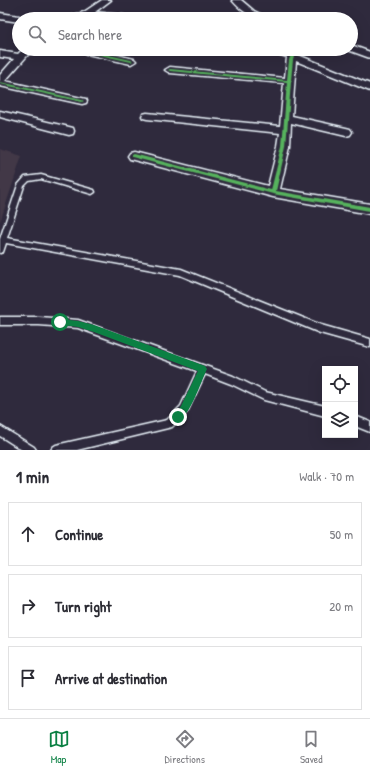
<!DOCTYPE html>
<meta charset="utf-8">
<style>
:root{--surface:#fff;--page:#f7f7f7;--text:#2b2b33;--muted:#7c7c81;--line:#e1e1e2;--accent:#0b8043}
body{margin:0;font-family:"Patrick Hand",sans-serif;background:var(--page);color:var(--text)}
.controls{position:absolute;right:12px;bottom:12px;display:grid;overflow:hidden;border-radius:0px;box-shadow:0 4px 16px #0002}
.controls button{width:36px;height:36px;display:grid;place-items:center;padding:0;border:0;border-bottom:1px solid var(--line);background:var(--surface);color:var(--text);font:20px sans-serif}
.stop{position:absolute;width:12px;height:12px;margin:-9px;border:3px solid #0b8043;border-radius:50%;background:#fff}
.stop.end{background:#0b8043;border-color:#fff;box-shadow:0 1px 4px #0008}
.list{margin:0;padding:0;list-style:none}
h2{display:flex;justify-content:space-between;align-items:center;height:52px;margin:0;padding:0 16px;font-size:17px}
h2 small{font-size:13px;font-weight:400;color:var(--muted)}
.list li{display:grid;grid-template-columns:26px 1fr auto;gap:12px;align-items:center;box-sizing:border-box;height:64px;margin:0 8px 8px;padding:0 8px;border:1px solid var(--line);border-radius:0px}
.list b{display:block;font-size:15px;white-space:nowrap}
.list em{font-size:13px;font-style:normal;color:var(--muted)}
.icon{flex:none;width:22px;height:22px;fill:none;stroke:currentColor;stroke-width:2;stroke-linecap:round;stroke-linejoin:round}
.map{position:relative;flex:none;width:370px;height:450px;overflow:hidden}
.search{position:absolute;background:var(--surface);box-shadow:0 4px 16px #0002;left:12px;right:12px;top:12px;height:44px;display:flex;align-items:center;gap:10px;box-sizing:border-box;padding:0 14px;border-radius:22px;color:var(--muted);font-size:15px}
.sheet{height:268px;background:var(--surface)}
nav{display:flex;justify-content:space-around;align-items:center;box-sizing:border-box;height:56px;border-top:1px solid var(--line);background:var(--surface);font-size:11px;color:var(--muted)}
nav a{display:grid;justify-items:center;gap:2px}
nav .on{color:var(--accent)}
.map>svg:first-child{display:block}
.built{fill:#423746}
.lines{fill:none;stroke-linecap:round;stroke-linejoin:round}
.lane-casing{stroke:#e8f1f8;stroke-width:3}
.street-casing{stroke:#e8f1f8;stroke-width:3}
.lane{fill:#2f2a3d;fill-rule:evenodd}
.street{fill:#2f2a3d;fill-rule:evenodd}
.cycleway-casing{stroke:#2f2a3d;stroke-width:3}
.cycleway{fill:#56b35d;fill-rule:evenodd}
.route{fill:#0b8043}
</style>
<div class="map">
<svg width="370" height="450" viewBox="0 0 370 450">
<rect width="100%" height="100%" fill="#2f2a3d"/>
<filter id="ink" filterUnits="userSpaceOnUse"><feTurbulence type="fractalNoise" baseFrequency=".025" numOctaves="2"/><feDisplacementMap in="SourceGraphic" scale="8" xChannelSelector="R" yChannelSelector="G"/><feConvolveMatrix kernelMatrix="1 2 1 2 8 2 1 2 1" color-interpolation-filters="sRGB"/></filter>
<g filter="url(#ink)">
<path class="built" d="M0,149L22,156L0,222Z"/>
<g class="lines">
<defs>
<path id="lane" d="M41,175L94,190L95,192L92,194L41,179L29,181L24,186L7,238L181,269L321,325L370,339V347L320,333L180,275L6,243L3,252L0,253V239L18,185L25,177Z
M0,317H39L78,320L233,376L265,392L325,406V416L264,400L231,384L205,374L187,412L172,427L77,450H51L53,447L56,445L167,420L181,406L197,371L78,328L39,325H0Z
M355,416L370,422V432L355,426Z
M0,426L34,447L36,450H22L0,436Z"/>
<path id="street" d="M102,0H111L95,12L130,16L134,19H108L87,17L79,19H66L67,17L84,12Z
M232,0H241L254,11L271,19C254,19 243,13 232,0Z
M0,13L19,16L23,19H19V22L0,19Z
M351,45L370,52V58L348,50L351,49Z
M23,49H33L5,81L86,99L87,101L86,103L82,104L0,86V75L14,59L0,57V51L18,54Z
M72,49H90L134,59L136,61L131,64L74,51Z
M266,49H280L289,52L290,49H300L298,55L370,84V91L296,61L292,116L346,128L350,129L352,132L350,135L346,136L291,123L290,146L280,189L370,204V214L273,197L130,159L128,156L130,153L134,152L268,186L278,146L280,133L147,119L143,118L142,116L143,114L147,113L280,126L284,83L170,73L165,70L170,67L285,78L287,57L268,51Z
M0,111L69,127L73,128L74,131L73,134L69,135L0,117Z"/>
</defs>
<use href="#lane" class="lane-casing"/>
<use href="#street" class="street-casing"/>
<use href="#lane" class="lane"/>
<use href="#street" class="street"/>
<defs>
<path id="cycleway" d="M75,49H82L131,60L133,61L131,62L77,50Z
M293,49H297L293,60L291,80L292,81L291,82L286,146L276,191L370,207V211L273,194L132,157V155L134,154L271,190L282,146L287,82L170,71L168,70L170,69L287,80L289,60Z
M0,82L82,100L84,101L82,102L0,84Z"/>
</defs>
<use href="#cycleway" class="cycleway-casing"/>
<use href="#cycleway" class="cycleway"/>
</g>
</g>
<path class="route" d="M60,319L78,321L94,325L205,366L207,369C201,381 190,416 178,421L175,420L173,417L181,406L198,371L94,332L78,327L57,324V320Z"/>
</svg>
<div class="controls">
<button><svg class="icon" aria-label="locate" viewBox="0 0 24 24"><circle cx="12" cy="12" r="6"/><path d="M12 2v4M12 18v4M2 12h4M18 12h4"/></svg></button>
<button><svg class="icon" aria-label="layers" viewBox="0 0 24 24"><path d="M12 4l9 5-9 5-9-5zM3 14l9 5 9-5"/></svg></button>
</div>
<div class="stop" style="left:60px;top:322px"></div>
<div class="stop end" style="left:178px;top:417px"></div>
<div class="search"><svg class="icon" aria-label="search" viewBox="0 0 24 24"><circle cx="10" cy="10" r="6"/><path d="M15 15l6 6"/></svg>Search here</div>
</div>
<section class="sheet">
<h2>1 min<small>Walk · 70 m</small></h2>
<ul class="list">
<li><svg class="icon" aria-label="ahead" viewBox="0 0 24 24"><path d="M12 20V5M6 11l6-6 6 6"/></svg><div><b>Continue</b></div><em>50 m</em></li>
<li><svg class="icon" aria-label="right" viewBox="0 0 24 24"><path d="M7 20v-9h11M14 6l5 5-5 5"/></svg><div><b>Turn right</b></div><em>20 m</em></li>
<li><svg class="icon" aria-label="arrive" viewBox="0 0 24 24"><path d="M6 21V4h12l-3 4 3 4H6"/></svg><div><b>Arrive at destination</b></div></li>
</ul>
</section>
<nav>
<a class="on"><svg class="icon" aria-label="map" viewBox="0 0 24 24"><path d="M3 6l6-2 6 2 6-2v14l-6 2-6-2-6 2zM9 4v14M15 6v14"/></svg>Map</a>
<a><svg class="icon" aria-label="directions" viewBox="0 0 24 24"><path d="M12 3l9 9-9 9-9-9zM9 14v-3h6M13 9l2 2-2 2"/></svg>Directions</a>
<a><svg class="icon" aria-label="saved" viewBox="0 0 24 24"><path d="M7 4h10v16l-5-4-5 4z"/></svg>Saved</a>
</nav>
